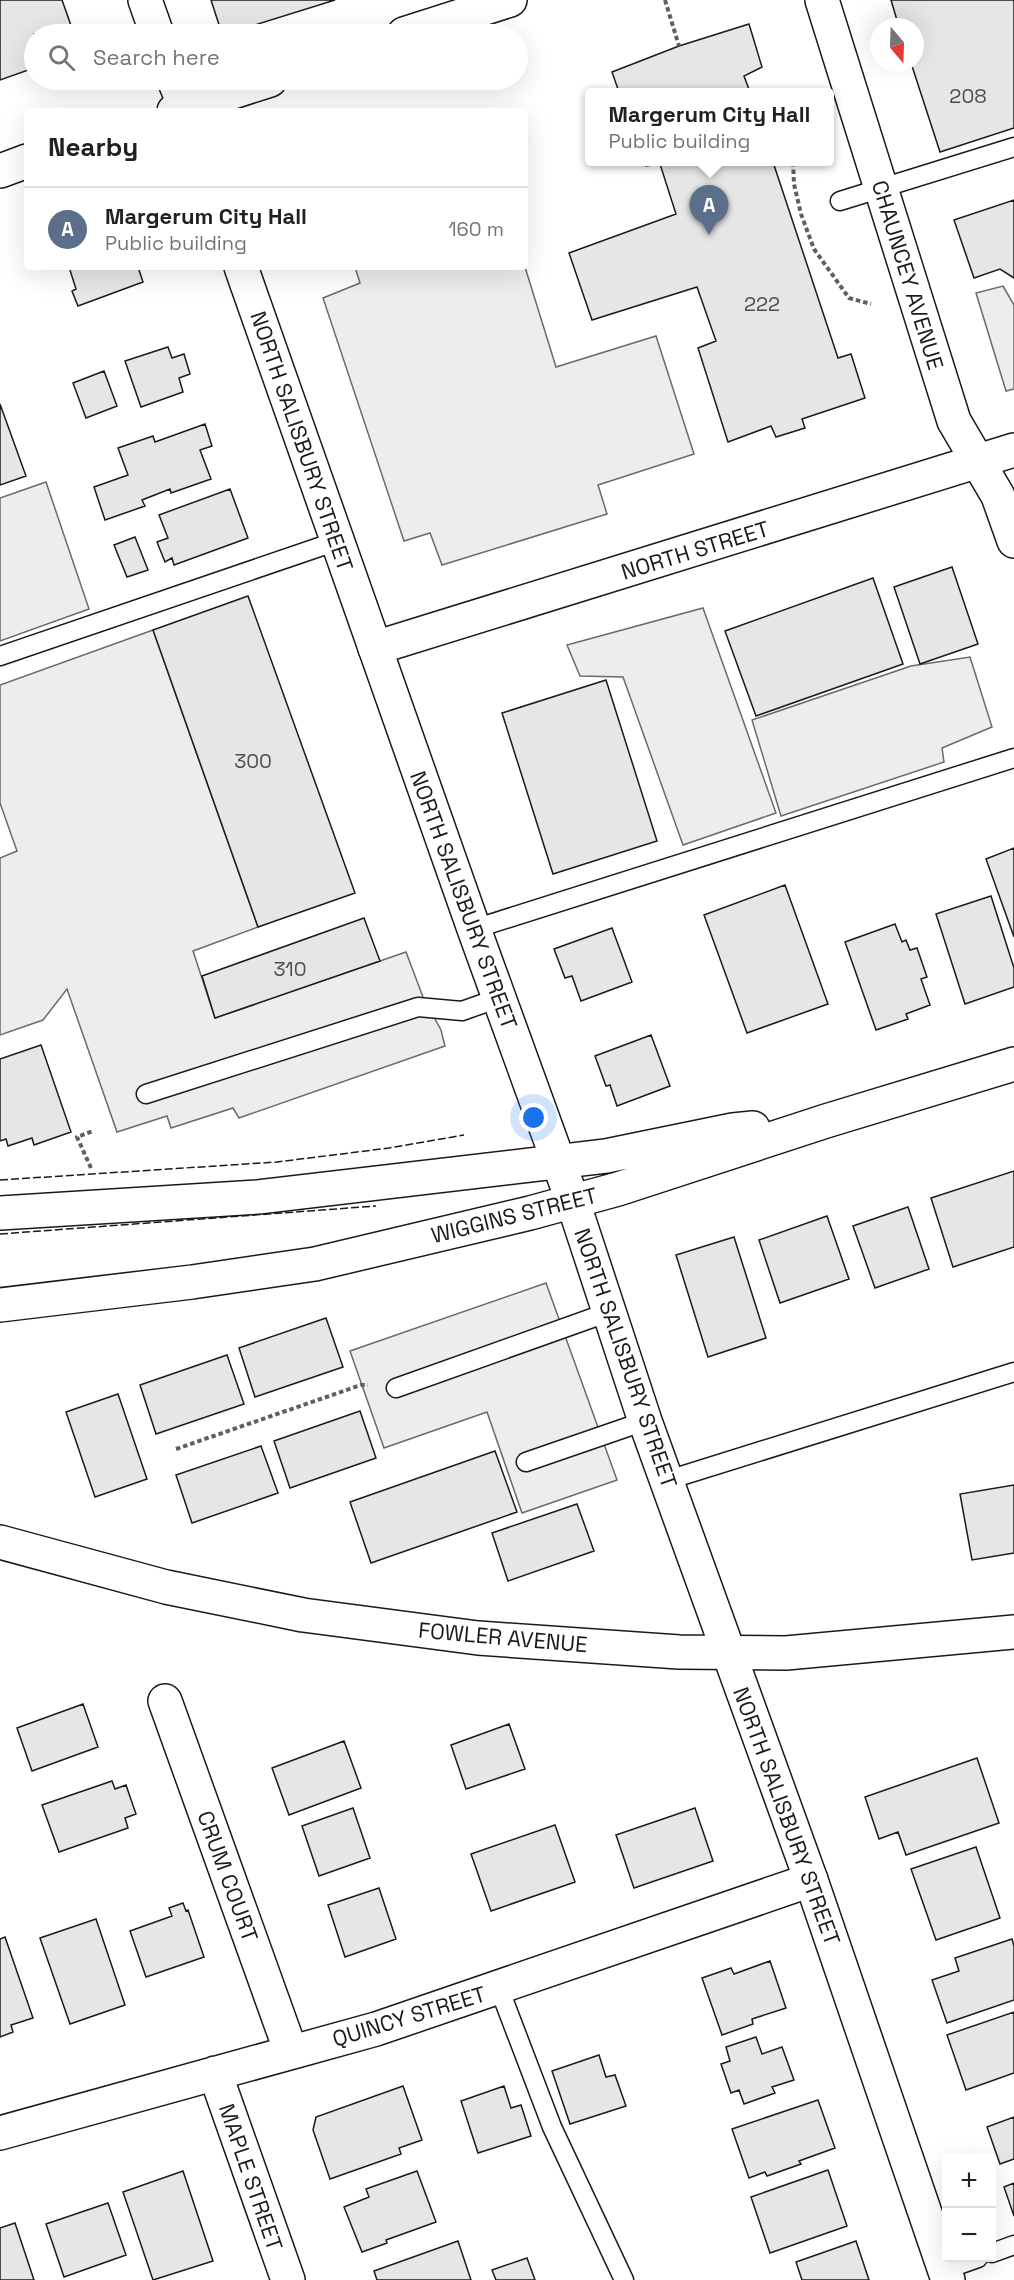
<!DOCTYPE html>
<meta charset="utf-8">
<style>
:root{--surface:#fff;--page:#f6f6f6;--text:#202124;--muted:#757577;--line:#e0e0e0;--accent:#c62828}
body{margin:0;font-family:"Space Grotesk",sans-serif;background:var(--page);color:var(--text)}
.controls{position:absolute;right:18px;bottom:18px;display:grid;overflow:hidden;border-radius:6px;box-shadow:0 6px 24px #0002}
.controls button{width:54px;height:54px;display:grid;place-items:center;padding:0;border:0;border-bottom:2px solid var(--line);background:var(--surface);color:var(--text);font:30px sans-serif}
.compass{position:absolute;left:870px;top:18px;width:54px;height:54px;border-radius:50%;background:var(--surface);box-shadow:0 6px 24px #0002;rotate:161deg}
.you{position:absolute;left:534px;top:1118px;width:21px;height:21px;margin:-15px;border:4px solid #fff;border-radius:50%;background:#1a73e8;box-shadow:0 0 0 9px #1a73e833}
.badge{display:grid;place-items:center;width:39px;height:39px;border-radius:50%;background:var(--accent);color:#fff;font-size:20px;font-weight:700}
.pin{position:absolute;translate:-50% -50px;filter:drop-shadow(0 2px 3px #0008)}
.pin::after{content:'';position:absolute;top:32px;width:21px;height:18px;background:inherit;clip-path:polygon(0 0,100% 0,50% 100%)}
.popup{position:absolute;left:585px;top:88px;width:249px;height:78px;box-sizing:border-box;display:grid;place-content:center;border-radius:6px;background:var(--surface);filter:drop-shadow(0 2px 4px #0005);font-size:20px;white-space:nowrap;color:var(--muted)}
.popup b{font-size:22px;color:var(--text)}
.popup::after{content:'';position:absolute;left:50%;top:100%;margin-left:-12px;border:12px solid transparent;border-top-color:var(--surface)}
.list{margin:0;padding:0;list-style:none}
h2{display:flex;justify-content:space-between;align-items:center;height:78px;margin:0;padding:0 24px;font-size:26px}
h2 small{font-size:20px;font-weight:400;color:var(--muted)}
.list li{display:grid;grid-template-columns:39px 1fr auto;gap:18px;align-items:center;box-sizing:border-box;height:84px;padding:0 24px;border-top:2px solid var(--line)}
.list b{display:block;font-size:22px;white-space:nowrap}
.list p{margin:0;font-size:20px;white-space:nowrap;color:var(--muted)}
.list em{font-size:20px;font-style:normal;color:var(--muted)}
.icon{flex:none;width:33px;height:33px;fill:none;stroke:currentColor;stroke-width:2;stroke-linecap:round;stroke-linejoin:round}
.map{position:relative;flex:none;width:1014px;height:2280px;overflow:hidden}
.search{position:absolute;background:var(--surface);box-shadow:0 6px 24px #0002;left:24px;top:24px;width:504px;height:66px;display:flex;align-items:center;gap:15px;box-sizing:border-box;padding:0 21px;border-radius:33px;color:var(--muted);font-size:22px}
.panel{position:absolute;background:var(--surface);box-shadow:0 6px 24px #0002;left:24px;top:108px;width:504px;height:162px;border-radius:6px}
.map>svg:first-child{display:block}
.parking{fill:#ededed;stroke:#6a6a6a;stroke-width:1.5}
.building{fill:#e6e6e6;stroke:#1a1a1a;stroke-width:1.5}
.lines{fill:none;stroke-linecap:round;stroke-linejoin:round}
.lane-casing{stroke:#1a1a1a;stroke-width:21}
.street-casing{stroke:#1a1a1a;stroke-width:36}
.secondary-casing{stroke:#1a1a1a;stroke-width:36}
.primary-casing{stroke:#1a1a1a;stroke-width:36}
.path{stroke:#5f5f5f;stroke-width:4;stroke-dasharray:4.5 3;stroke-linecap:butt}
.lane{stroke:#fff;stroke-width:18}
.street{stroke:#fff;stroke-width:33}
.secondary{stroke:#fff;stroke-width:33}
.primary{stroke:#fff;stroke-width:33}
.fence{stroke:#1a1a1a;stroke-width:1.5;stroke-dasharray:8 3;stroke-linecap:butt}
.labels{text-anchor:middle;dominant-baseline:central;stroke-width:4.5;stroke-linejoin:round;paint-order:stroke}
.number-label{font-size:20px;fill:#4d4d4d}
.street-label{font-size:22px;fill:#1a1a1a;stroke:#fff}
</style>
<div class="map">
<svg width="1014" height="2280" viewBox="0 0 1014 2280">
<rect width="100%" height="100%" fill="#fff"/>
<path class="parking" d="M355,267H525L556,367L656,336L694,454L598,485L607,514L442,565L430,533L404,541L323,298L360,283Z
M1003,286L1014,305V389L1006,391L976,293Z
M46,482L89,609L0,641V498Z
M703,608L776,813L683,845L623,677L580,676L567,645Z
M153,630L258,927L193,951L215,1018L406,952L423,997L441,1030L445,1046L239,1118L233,1108L171,1128L167,1116L117,1132L67,989L43,1020L0,1035V858L17,851L0,803V685Z
M970,657L992,727L942,748L944,762L781,816L752,720L911,666Z
M546,1283L617,1480L522,1513L487,1412L384,1448L350,1351Z"/>
<path class="building" d="M0,0H62L74,34H34V68L0,80Z
M211,0H335L226,34H222Z
M891,0H1014V128L940,152L911,63H915V27H899Z
M749,24L762,67L744,76L750,92H619L612,72L679,46Z
M644,162H773L838,358L851,354L865,398L802,419L805,428L776,437L771,426L728,442L698,348L716,341L697,287L592,320L569,253L676,214L660,164L646,166Z
M1014,200V278L1000,269L974,278L954,220Z
M69,267H138L143,282L78,306L72,291L76,289Z
M168,347L172,358L184,354L190,374L179,378L183,392L141,407L125,361Z
M104,371L117,406L86,418L73,383Z
M0,404L26,476L0,485Z
M205,424L212,446L200,450L211,479L171,493L170,489L142,500L145,506L105,520L94,487L128,475L118,448L153,436L155,442Z
M230,489L248,538L174,565L172,558L165,562L157,542L168,538L159,515Z
M135,537L148,570L127,577L114,545Z
M952,567L978,644L920,664L894,587Z
M873,578L903,664L756,716L725,631Z
M248,596L355,893L258,927L153,630Z
M606,680L657,841L553,874L502,713Z
M1014,848V937L986,859Z
M785,885L828,1004L747,1033L704,915Z
M991,896L1014,968V987L965,1004L936,914Z
M364,918L380,961L215,1018L202,976Z
M895,924L902,942L906,940L910,950L917,948L927,977L921,979L930,1005L906,1014L908,1019L876,1030L845,942Z
M612,928L632,982L581,1001L572,976L565,978L554,949Z
M651,1035L670,1086L617,1106L610,1085L606,1086L595,1056Z
M41,1045L71,1132L34,1145L32,1138L8,1146L6,1139L0,1141V1059Z
M1014,1171V1247L953,1267L931,1198Z
M908,1207L929,1269L875,1288L853,1226Z
M827,1216L849,1279L780,1303L759,1240Z
M734,1237L766,1338L708,1357L676,1255Z
M326,1318L343,1367L255,1397L239,1348Z
M227,1355L244,1404L156,1434L140,1385Z
M118,1394L147,1479L95,1497L66,1412Z
M360,1411L376,1458L290,1488L274,1441Z
M261,1446L278,1493L192,1523L176,1475Z
M495,1451L517,1512L371,1563L350,1502Z
M1014,1485V1553L972,1560L960,1494Z
M577,1504L594,1551L508,1581L492,1533Z
M83,1704L98,1747L32,1771L17,1728Z
M509,1724L525,1769L466,1789L451,1745Z
M344,1741L361,1788L289,1815L272,1768Z
M977,1758L999,1823L906,1855L898,1832L879,1839L865,1797Z
M112,1781L115,1789L126,1785L136,1814L125,1818L128,1828L59,1852L42,1805Z
M353,1808L370,1858L319,1876L302,1826Z
M695,1808L713,1861L634,1888L616,1835Z
M555,1825L575,1882L491,1911L471,1854Z
M976,1847L1000,1918L936,1940L911,1869Z
M379,1888L396,1939L345,1957L328,1905Z
M183,1903L186,1911L188,1910L204,1957L146,1977L130,1931L172,1916L169,1908Z
M96,1919L125,2005L70,2024L40,1938Z
M5,1937L33,2018L11,2025L13,2032L0,2037V1939Z
M1012,1939L1014,1946V2000L947,2023L932,1980L959,1971L955,1958Z
M770,1961L786,2008L752,2019L753,2024L722,2035L702,1978L731,1968L734,1974Z
M1014,2012V2073L966,2090L947,2035Z
M756,2037L762,2054L782,2047L794,2080L772,2087L775,2093L744,2104L739,2090L731,2093L721,2064L730,2061L726,2047Z
M599,2055L606,2077L615,2075L626,2106L570,2124L552,2071Z
M403,2086L422,2140L399,2148L401,2154L330,2179L313,2130L316,2117Z
M504,2086L511,2108L521,2105L531,2136L478,2153L461,2101Z
M818,2100L835,2148L799,2161L801,2164L767,2176L765,2172L749,2178L732,2129Z
M1014,2117V2159L1000,2164L987,2127Z
M828,2170L847,2226L770,2253L751,2197Z
M183,2171L213,2261L153,2280L123,2192Z
M417,2171L436,2222L386,2240L387,2243L362,2252L344,2207L369,2197L366,2189Z
M1014,2183V2216L1004,2187Z
M108,2203L126,2255L64,2277L46,2224Z
M15,2223L34,2280H0V2228Z
M458,2241L471,2280H377L374,2271Z
M856,2241L869,2280H802L796,2262Z
M527,2258L535,2280H496L492,2270Z"/>
<g class="lines">
<defs>
<path id="lane" d="M840,201L1014,147
M0,656L337,541
M474,929L1014,758
M146,1094L418,1007L462,1011L499,998
M396,1388L609,1312
M526,1462L645,1421
M668,1480L1014,1372
M499,1988L552,2127L624,2280
M992,2253L1014,2245
M944,2270L978,2258"/>
<path id="street" d="M822,0L954,421L998,496L1014,541
M404,34L510,0
M174,111L270,80
M0,171L27,161
M375,648L1014,450
M165,1701L291,2052
M215,2073L288,2280
M0,2133L376,2029L811,1880"/>
<path id="secondary" d="M145,0L157,34
M174,80L187,111
M241,267L474,929L573,1202L645,1421L811,1880L948,2280"/>
<path id="primary" d="M0,1213L258,1197L606,1156L733,1130L753,1128
M0,1305L192,1282L315,1264L530,1213L618,1189L826,1121L1014,1064
M0,1542L166,1587L303,1615L478,1638L679,1652L786,1653L1014,1632"/>
</defs>
<use href="#lane" class="lane-casing"/>
<use href="#street" class="street-casing"/>
<use href="#secondary" class="secondary-casing"/>
<use href="#primary" class="primary-casing"/>
<path class="path" d="M665,0L679,46
M793,162L794,184L801,214L814,249L849,298L871,304
M91,1168L77,1137L93,1131
M176,1449L361,1385H368"/>
<use href="#lane" class="lane"/>
<use href="#street" class="street"/>
<use href="#secondary" class="secondary"/>
<use href="#primary" class="primary"/>
<path class="fence" d="M0,1180L277,1162L389,1148L464,1135
M0,1234L376,1206"/>
</g>
<g class="labels">
<g class="number-label">
<text x="968" y="96">208</text>
<text x="762" y="304">222</text>
<text x="253" y="761">300</text>
<text x="290" y="969">310</text>
</g>
<g class="street-label">
<text transform="translate(908 275) rotate(73)">CHAUNCEY AVENUE</text>
<text transform="translate(302 441) rotate(71)">NORTH SALISBURY STREET</text>
<text transform="translate(695 550) rotate(-17)">NORTH STREET</text>
<text transform="translate(464 900) rotate(70)">NORTH SALISBURY STREET</text>
<text transform="translate(514 1215) rotate(-14)">WIGGINS STREET</text>
<text transform="translate(626 1358) rotate(71)">NORTH SALISBURY STREET</text>
<text transform="translate(503 1637) rotate(5)">FOWLER AVENUE</text>
<text transform="translate(787 1816) rotate(70)">NORTH SALISBURY STREET</text>
<text transform="translate(228 1876) rotate(70)">CRUM COURT</text>
<text transform="translate(409 2016) rotate(-17)">QUINCY STREET</text>
<text transform="translate(251 2177) rotate(71)">MAPLE STREET</text>
</g>
</g>
</svg>
<div class="controls">
<button>+</button>
<button>−</button>
</div>
<svg class="compass" viewBox="-18 -18 36 36"><path d="M0-13l5 13h-10z" fill="#e53935"/><path d="M0 13l5-13h-10z" fill="#757577"/></svg>
<div class="you"></div>
<div class="pin badge" style="left:709px;top:235px;background:#5c6f8a">A</div>
<div class="popup"><b>Margerum City Hall</b>Public building</div>
<div class="search"><svg class="icon" aria-label="search" viewBox="0 0 24 24"><circle cx="10" cy="10" r="6"/><path d="M15 15l6 6"/></svg>Search here</div>
<section class="panel">
<h2>Nearby<small></small></h2>
<ul class="list">
<li><span class="badge" style="background:#5c6f8a">A</span><div><b>Margerum City Hall</b><p>Public building</p></div><em>160 m</em></li>
</ul>
</section>
</div>
